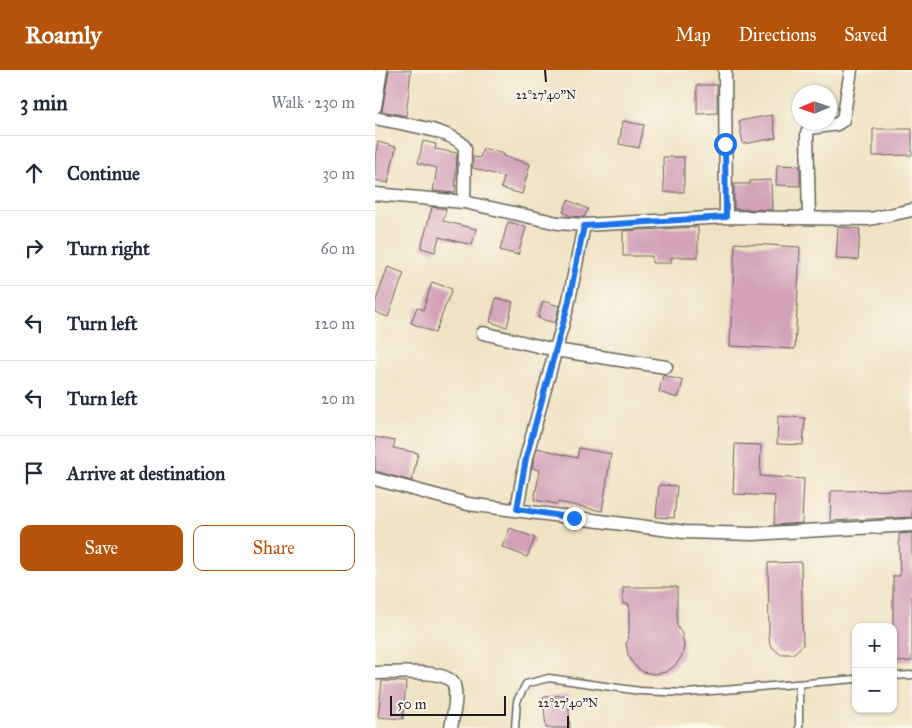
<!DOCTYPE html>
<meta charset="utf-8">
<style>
:root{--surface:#fff;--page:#f6f6f7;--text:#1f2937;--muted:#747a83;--line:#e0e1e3;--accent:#b45309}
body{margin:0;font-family:"IM FELL Great Primer",serif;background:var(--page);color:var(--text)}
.controls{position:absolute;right:15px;bottom:15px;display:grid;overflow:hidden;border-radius:10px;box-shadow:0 1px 4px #0004}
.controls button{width:45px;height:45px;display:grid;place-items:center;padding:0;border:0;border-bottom:1px solid var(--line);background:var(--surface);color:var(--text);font:25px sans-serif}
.compass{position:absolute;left:417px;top:15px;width:45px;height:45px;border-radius:50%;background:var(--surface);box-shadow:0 1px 4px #0004;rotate:268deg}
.scale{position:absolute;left:15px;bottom:12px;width:116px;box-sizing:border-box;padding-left:5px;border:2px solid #1c1c1c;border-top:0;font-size:14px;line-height:18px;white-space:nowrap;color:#1c1c1c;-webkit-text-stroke:4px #fbf7ec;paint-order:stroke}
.stop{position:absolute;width:15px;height:15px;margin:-11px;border:4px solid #1a73e8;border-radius:50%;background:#fff}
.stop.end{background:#1a73e8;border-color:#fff;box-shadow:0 1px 5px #0008}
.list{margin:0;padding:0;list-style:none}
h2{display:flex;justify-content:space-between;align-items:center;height:65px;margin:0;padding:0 20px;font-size:21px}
h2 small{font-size:16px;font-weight:400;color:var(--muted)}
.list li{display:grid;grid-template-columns:32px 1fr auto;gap:15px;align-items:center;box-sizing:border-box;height:75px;padding:0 20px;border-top:1px solid var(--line)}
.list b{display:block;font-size:19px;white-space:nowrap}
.list em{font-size:16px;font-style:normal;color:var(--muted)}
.actions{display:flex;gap:10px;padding:15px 20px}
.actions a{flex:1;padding:11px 0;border:1px solid var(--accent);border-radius:10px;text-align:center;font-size:18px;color:var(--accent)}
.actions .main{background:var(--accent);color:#fff}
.icon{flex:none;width:28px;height:28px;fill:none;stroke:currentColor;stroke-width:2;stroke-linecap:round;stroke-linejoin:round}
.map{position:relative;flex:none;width:537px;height:658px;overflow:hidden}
header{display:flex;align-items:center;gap:30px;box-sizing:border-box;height:70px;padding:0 25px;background:var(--accent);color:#fff}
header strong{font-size:24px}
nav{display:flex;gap:28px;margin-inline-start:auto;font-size:18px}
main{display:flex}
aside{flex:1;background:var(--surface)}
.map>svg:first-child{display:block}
.building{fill:#d3a2b9}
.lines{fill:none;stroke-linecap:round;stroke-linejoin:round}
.lane-casing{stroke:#666257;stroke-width:9}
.street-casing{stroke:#666257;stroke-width:15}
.lane{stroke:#fff;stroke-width:6}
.street{stroke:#fff;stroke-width:12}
.route{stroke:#1a73e8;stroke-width:6}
.ticks{fill:none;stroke:#1c1c1c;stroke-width:2}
.ticks-label{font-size:12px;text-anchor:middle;fill:#1c1c1c;stroke:#fbf7ec;stroke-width:4;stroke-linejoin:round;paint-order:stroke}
</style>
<header>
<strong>Roamly</strong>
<nav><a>Map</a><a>Directions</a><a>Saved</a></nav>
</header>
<main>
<aside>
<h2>3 min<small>Walk · 230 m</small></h2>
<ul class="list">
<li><svg class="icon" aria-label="ahead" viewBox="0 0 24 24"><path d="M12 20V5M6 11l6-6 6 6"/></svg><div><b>Continue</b></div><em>30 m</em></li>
<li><svg class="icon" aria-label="right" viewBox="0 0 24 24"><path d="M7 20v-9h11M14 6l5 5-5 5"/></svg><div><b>Turn right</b></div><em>60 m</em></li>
<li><svg class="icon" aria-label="left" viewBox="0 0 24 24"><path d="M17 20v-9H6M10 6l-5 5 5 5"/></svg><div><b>Turn left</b></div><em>120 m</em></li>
<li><svg class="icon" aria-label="left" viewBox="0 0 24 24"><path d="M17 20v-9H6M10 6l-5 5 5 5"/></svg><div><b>Turn left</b></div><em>20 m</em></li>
<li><svg class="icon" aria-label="arrive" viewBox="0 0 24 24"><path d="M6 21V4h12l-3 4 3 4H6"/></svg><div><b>Arrive at destination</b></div></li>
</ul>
<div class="actions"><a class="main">Save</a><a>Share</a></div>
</aside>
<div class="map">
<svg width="537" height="658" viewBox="0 0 537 658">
<rect width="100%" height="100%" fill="#fbf7ec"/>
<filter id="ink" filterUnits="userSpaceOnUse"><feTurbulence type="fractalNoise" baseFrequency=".02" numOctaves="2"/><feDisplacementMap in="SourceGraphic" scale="10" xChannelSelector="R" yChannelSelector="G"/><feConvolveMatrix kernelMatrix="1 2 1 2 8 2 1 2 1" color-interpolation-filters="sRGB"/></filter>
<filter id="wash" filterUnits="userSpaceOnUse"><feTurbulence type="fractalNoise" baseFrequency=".0096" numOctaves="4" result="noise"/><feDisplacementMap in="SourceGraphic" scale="20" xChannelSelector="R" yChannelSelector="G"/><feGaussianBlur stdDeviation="1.12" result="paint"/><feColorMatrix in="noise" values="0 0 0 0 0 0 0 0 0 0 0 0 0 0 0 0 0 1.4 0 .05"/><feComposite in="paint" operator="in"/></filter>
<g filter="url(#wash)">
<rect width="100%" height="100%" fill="#f0e3c5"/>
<g id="blocks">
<path class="building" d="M14,0H36L31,46L7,41Z
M322,15H342V43L322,44Z
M397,45L401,68L368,74L364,51Z
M248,51L269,55L264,78L244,74Z
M498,59H537V85L498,86Z
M48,71L61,74L60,79L82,83L80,123L58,121L62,98L43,93Z
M3,72L21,77L13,113L0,110V87Z
M108,78L129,84L128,86L155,94L147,124L126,118L129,107L98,98V87L105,88Z
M288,87H309V122H289Z
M402,95L425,96V116L401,115Z
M396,110L397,140L359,139V114H375V111Z
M193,130L213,139L209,147L195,146L188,142Z
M57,137L71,139L68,151L101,159L97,175L64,167L60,182L46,178Z
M133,152L151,157L143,185L125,180Z
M323,157V187H296V193H277V186H248V161Z
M463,157L485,159L483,190L461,189Z
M360,173L425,177L420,279L355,276Z
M13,197L29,203L13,247L0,242V233Z
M57,212L77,219L60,263L36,253L42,237L48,240Z
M121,228L138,232L132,257L115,252Z
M168,231L184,236L180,253L163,248Z
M288,305L308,311L303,328L284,322Z
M403,346L430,348L428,375L402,374Z
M0,367L20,371L18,378L43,383L37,411L0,401Z
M360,374L386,375L385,406L429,409L427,453L399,455L400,426L358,424Z
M162,378L202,388L204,378L236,384L227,441L183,432L182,434L159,430L165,400L157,398Z
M284,415L302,416L299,448L281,447Z
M537,420V447L455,451L456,421Z
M135,458L160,468L152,487L127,477Z
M537,463V591L518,592V506H525L524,464Z
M426,492L428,575L418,584H405L395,575L394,568L393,493Z
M248,517H302V556L307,564L309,575L307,586L300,596L291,602L279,604L268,602L259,595L253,585L251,574L254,561V534H248Z
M7,611L31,612L28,649L3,647Z
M193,625L195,658H171L168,627Z"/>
</g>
</g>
<g filter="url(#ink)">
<use href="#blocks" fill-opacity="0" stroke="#666257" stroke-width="1"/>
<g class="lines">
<defs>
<path id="lane" d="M518,606L537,605
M140,658L142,631L151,614L174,608L265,621L312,623L481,609
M424,658V614"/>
<path id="street" d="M350,0L351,147
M0,37L6,0
M0,48C21,53 81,60 90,78L89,132L183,153L209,155L351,147L495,149L537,140
M0,124L89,132
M434,147L432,63L435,58L462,54L468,50L476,0
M108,263L180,280L291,297
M0,409L93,434L310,462L378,464L537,455
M142,439L151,388L193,235L209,155
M0,603C16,603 73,598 79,615C83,628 78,645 76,658"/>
</defs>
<use href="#lane" class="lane-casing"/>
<use href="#street" class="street-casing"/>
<use href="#lane" class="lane"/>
<use href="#street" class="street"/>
</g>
</g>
<g class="lines" filter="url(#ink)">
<path class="route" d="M199,448L142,439L151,388L193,235L209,156L351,147L350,74"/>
</g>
<path class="ticks" d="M170,0L171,12M193,646V658"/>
<g class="ticks-label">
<text x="171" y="29">22°27'40"N</text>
<text x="193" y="637">22°27'40"N</text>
</g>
</svg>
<div class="controls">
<button>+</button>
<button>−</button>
</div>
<svg class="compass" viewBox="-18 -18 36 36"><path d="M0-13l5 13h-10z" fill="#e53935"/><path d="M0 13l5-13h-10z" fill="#747a83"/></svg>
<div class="scale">50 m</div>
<div class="stop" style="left:350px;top:74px"></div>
<div class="stop end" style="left:199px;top:448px"></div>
</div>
</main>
